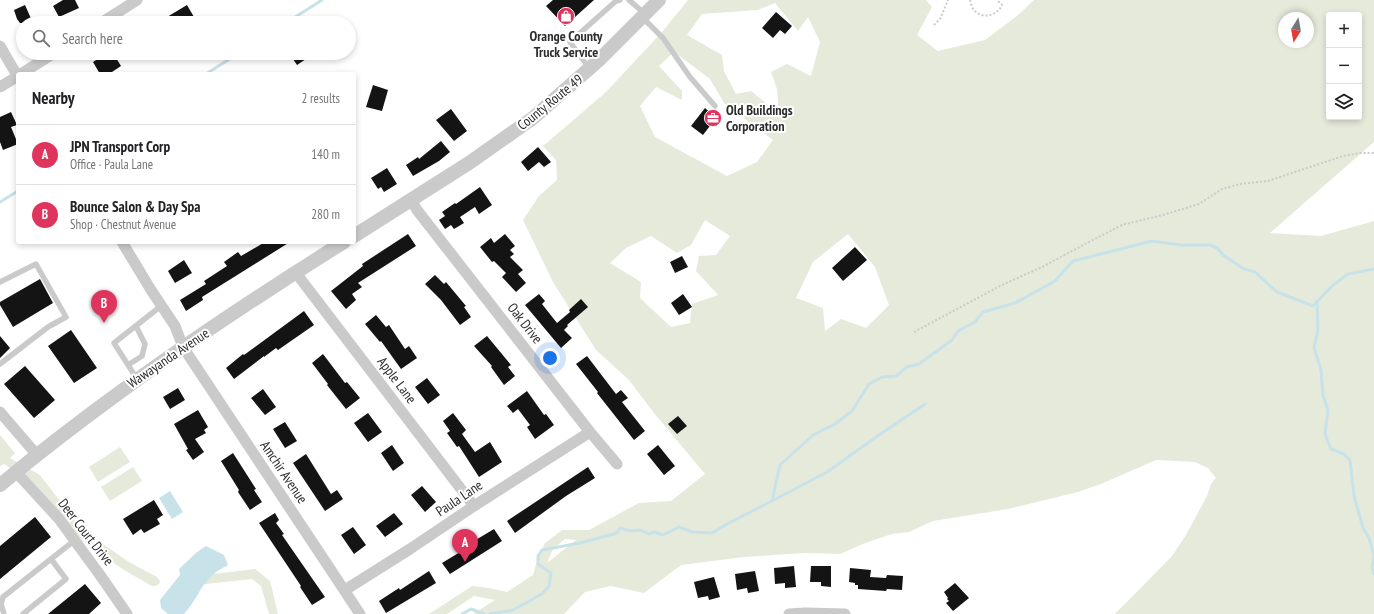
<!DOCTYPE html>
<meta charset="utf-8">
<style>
:root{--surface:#fff;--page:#f2f2f2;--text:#202124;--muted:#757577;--line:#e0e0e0;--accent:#df355d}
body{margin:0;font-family:"PT Sans Narrow",sans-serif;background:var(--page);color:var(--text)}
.controls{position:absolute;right:12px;top:12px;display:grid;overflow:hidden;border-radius:4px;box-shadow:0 2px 6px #0003}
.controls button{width:36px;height:36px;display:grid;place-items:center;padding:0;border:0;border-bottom:1px solid var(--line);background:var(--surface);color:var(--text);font:20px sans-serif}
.compass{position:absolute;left:1278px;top:12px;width:36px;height:36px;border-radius:50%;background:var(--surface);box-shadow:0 2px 6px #0003;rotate:191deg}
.you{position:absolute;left:550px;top:358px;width:14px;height:14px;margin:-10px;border:3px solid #fff;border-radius:50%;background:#1a73e8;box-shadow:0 0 0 6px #1a73e833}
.badge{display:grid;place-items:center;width:26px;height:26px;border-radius:50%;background:var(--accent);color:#fff;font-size:13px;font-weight:700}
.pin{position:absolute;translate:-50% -33px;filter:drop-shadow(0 1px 2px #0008)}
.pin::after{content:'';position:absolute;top:21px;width:14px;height:12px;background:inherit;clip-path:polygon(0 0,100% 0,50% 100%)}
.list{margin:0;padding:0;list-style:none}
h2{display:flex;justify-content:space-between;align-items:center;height:52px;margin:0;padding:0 16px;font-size:17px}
h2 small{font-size:13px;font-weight:400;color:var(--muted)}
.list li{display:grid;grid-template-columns:26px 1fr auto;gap:12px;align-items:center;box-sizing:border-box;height:60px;padding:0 16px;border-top:1px solid var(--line)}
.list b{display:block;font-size:15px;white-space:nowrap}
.list p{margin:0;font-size:13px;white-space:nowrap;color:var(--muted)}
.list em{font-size:13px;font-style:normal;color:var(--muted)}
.icon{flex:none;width:22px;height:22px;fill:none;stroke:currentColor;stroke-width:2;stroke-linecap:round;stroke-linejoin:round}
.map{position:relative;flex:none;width:1374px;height:614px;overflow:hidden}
.search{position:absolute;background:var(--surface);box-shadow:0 2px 6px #0003;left:16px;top:16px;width:340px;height:44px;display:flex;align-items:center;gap:10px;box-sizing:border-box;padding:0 14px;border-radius:22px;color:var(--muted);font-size:15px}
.panel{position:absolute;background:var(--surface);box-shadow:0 2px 6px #0003;left:16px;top:72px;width:340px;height:172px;border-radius:4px}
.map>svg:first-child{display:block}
.green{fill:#e6eadb;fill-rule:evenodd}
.water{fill:#c8e2ea}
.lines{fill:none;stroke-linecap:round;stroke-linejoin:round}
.stream{stroke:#c8e2ea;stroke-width:3}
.building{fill:#141414}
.path{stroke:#cacaca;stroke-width:2;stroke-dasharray:2 2;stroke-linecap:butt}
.service{stroke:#cacaca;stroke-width:5.5}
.minor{stroke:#cacaca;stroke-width:11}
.tertiary{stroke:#cacaca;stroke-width:14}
.labels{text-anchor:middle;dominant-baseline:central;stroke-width:4;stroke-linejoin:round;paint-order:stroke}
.poi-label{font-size:14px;font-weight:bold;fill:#2d2d2d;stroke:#fff}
.street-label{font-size:14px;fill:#2d2d2d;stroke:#fff}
</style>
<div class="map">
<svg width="1374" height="614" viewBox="0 0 1374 614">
<rect width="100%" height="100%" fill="#fff"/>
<path class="green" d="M688,0H926L932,7L917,35L938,51L985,40L1017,16L1034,0H1374V142L1270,233L1321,236L1374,221V614H1115L1172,556L1186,535L1207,496L1211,484L1216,478L1208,468L1195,462L1156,460L1101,484L1078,492L1008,509L933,521L909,532L892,534L865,543L840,554L805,553L744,557L681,565L644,593L611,586L585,592L564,614H473L495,600L474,596L447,614H429L472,586L489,588L507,592L533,575L536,564L545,543L562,530H589L639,503L671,501L705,474L654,413L628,379L596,350L553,282L523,220L539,196L557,180L556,160L543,146L605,93L662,32ZM775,3L798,31L808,17L820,42L811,76L787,64L771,72L777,89L779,114L751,91L736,94L724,71L722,55L687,35L702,14L758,10ZM1329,15H1359V117H1329ZM1284,18H1308V42H1284ZM674,52L710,79L724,103L773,140L757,162L727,176L655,137L640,106L656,87L682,100V91L659,66ZM705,220L730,236L716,255L699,256L696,271L718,295L692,304L690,323L671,327L640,298L641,282L610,263L626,248L651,236L677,253L691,245ZM848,234L875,267L889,305L866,328L841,319L825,331L823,308L796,298L813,262ZM565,539L576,540L547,563L553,549Z
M0,435L15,453L10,458L40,475L81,528L86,532L129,562L157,577L160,581L159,584L155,586H152L124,570L80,539L74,534L33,483L4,464L0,466Z
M120,447L130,462L98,482L89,467Z
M133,467L142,481L110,501L101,487Z
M255,569L270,581L278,614H269L261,586L252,579L197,585L196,576Z"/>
<path class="water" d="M170,491L183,512L172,519L159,498Z
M206,546L224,555L228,565C223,568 216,571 212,576C200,586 195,603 184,614H168L161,608L160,600L180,575L179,569L197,552Z"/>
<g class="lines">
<path class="stream" d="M286,23L322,0
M206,74L239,53
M0,202L18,191
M1317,301L1318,330L1314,347L1321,370L1323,395L1328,410L1325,434L1331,449L1344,454L1350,460L1354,496L1363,528L1369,538L1374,556L1372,568L1374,574
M772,501L827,472L879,435L925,404
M462,614L471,609L484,614
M490,614L513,610L542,594L549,586L551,573L538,564V556L542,550L580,543L617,533L620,528L631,531L640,530L649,534L654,532L663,535L679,527L692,532L712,533L727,524L772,501L780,465L813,435L835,424L852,411L869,384L882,377L896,376L907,367L919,364L952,340L958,331L975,322L983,312L1015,303L1055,281L1073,261L1152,241L1181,245H1210L1217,248L1223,255L1244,269L1255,272L1277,292L1313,306L1332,286L1348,274L1374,269"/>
</g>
<path class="building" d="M63,0H75L79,8L59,17L53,6Z
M553,0H594L565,26L546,6Z
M25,5L33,23H20L17,19L14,10Z
M187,5L194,17L184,23H157Z
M776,12L792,26L785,34L780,30L773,38L762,28Z
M107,53H113L121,66L109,74H100L93,62Z
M289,53H315L297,65Z
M373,85L388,90L382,111L366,107Z
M705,108L716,118L703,135L691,126Z
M451,109L467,131L454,141L436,120Z
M11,112L17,125L11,127L18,144L3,150L0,142V117Z
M441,141L450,152L439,161L413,176L406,165L418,157L419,159Z
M538,147L551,162L544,167L539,162L528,171L521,162Z
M387,168L397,184L384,192L381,187L378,189L371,178Z
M480,187L492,205L479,214L475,207L460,217L464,223L454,229L451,225L445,229L439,220L445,216L442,212L455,203L456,204Z
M408,234L416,246L358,283L362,287L352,294L356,300L346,309L331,291L363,266L362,264Z
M505,234L515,246L510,250L514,254L510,257L523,270L518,274L526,283L516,292L502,277L506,273L494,261L492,262L480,247L491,238L494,243Z
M265,242H290L202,297L203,300L186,311L180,300L206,284L204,281L227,266L224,262L238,252L241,256Z
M855,247L867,260L843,281L832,268Z
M682,256L688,267L675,273L670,262Z
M184,260L192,273L175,283L168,271Z
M435,275L444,284L446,282L466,306L464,307L471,317L460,325L441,300L425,284Z
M40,279L53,303L13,327L0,305V302Z
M539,294L545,301L542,304L557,323L570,312L569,310L581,299L588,307L567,325L568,326L564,330L572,338L561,348L525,305Z
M683,294L692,307L679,315L671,303Z
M304,311L314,325L278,350L276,348L264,357V356L234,379L226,368L243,354L244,355Z
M376,315L386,327L389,325L405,349L409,346L417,358L401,369L381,341L380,342L365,324Z
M71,330L97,368L74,383L48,346Z
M0,336L10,348L0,358Z
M487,336L511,365L508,367L515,376L504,385L491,367L492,366L474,346Z
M323,354L345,383L347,382L360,398L346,409L327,385L328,384L312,363Z
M587,356L616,394L621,390L628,398L622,402L645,431L634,440L597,393L598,392L576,364Z
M25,366L55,400L34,418L4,384Z
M427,378L440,395L428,404L415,387Z
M178,388L185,400L170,409L163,397Z
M263,389L276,407L265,415L251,398Z
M527,391L544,415L546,414L554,425L535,439L527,427L530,425L518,409L513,413L507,406Z
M198,410L208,427L204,430L206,433L195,439L204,452L193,460L186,450L188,449L174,424Z
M368,413L382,432L368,442L354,423Z
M453,413L466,430L462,434L475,452L490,442L502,462L479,477L459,446L457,447L447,433L450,431L443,421Z
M678,416L687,426L677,434L668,424Z
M285,422L297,441L285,448L273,429Z
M392,445L404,463L393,471L381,453Z
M658,445L675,466L664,475L647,454Z
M233,453L256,489L254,490L262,502L250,510L238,492L239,490L221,461Z
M306,454L331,494L337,490L343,499L325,511L293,463Z
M588,467L595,478L566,496L515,533L507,521Z
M422,486L436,502L425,512L411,495Z
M154,500L163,515L157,519L160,524L144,533L141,529L133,535L123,519Z
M275,513L279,520L276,523L284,534L282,535L325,597L312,605L300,587L301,586L259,523Z
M394,513L403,524L385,537L376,526Z
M35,517L51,537L0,579V546Z
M353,527L366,545L354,554L341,535Z
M494,529L502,541L450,574L442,563L475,543L474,541Z
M794,566L796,587L785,588V583L775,584L774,568Z
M811,566H831V587L821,586V582H810Z
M850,568L871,570L870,577L886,578L887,575L903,576L902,590L887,589L886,591L858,589V585H855V583L849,582Z
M429,571L436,583L386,613L379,601L399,588L400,590Z
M755,571L759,591L748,593L747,588L737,590L735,574Z
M714,577L720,597L709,600L708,596L698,598L694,582Z
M955,583L969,598L953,611L946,603L949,601L947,599L948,598L944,592Z
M85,584L101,603L89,614H48Z"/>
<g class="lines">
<path class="path" d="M970,0C971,4 972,9 976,12C984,19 998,15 1002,5L997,0
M934,25L940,19L948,0
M914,332L1000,286L1042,267L1087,243L1122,225L1163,215L1199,204L1222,189L1240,184L1268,181L1343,156L1360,153H1374"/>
<path class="service" d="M629,0L645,14
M642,17L663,38L690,77L715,106
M589,68L570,42L616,1L620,0
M0,282L36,264L66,317L48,327L0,364
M128,365L142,356L145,344L136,326
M137,379L114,343L161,306
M4,614L1,604L3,597L75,540
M23,614L66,579L51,559"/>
<path class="minor" d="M101,23L137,0
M0,46L18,77
M21,74L54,53
M0,87L18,76
M411,200L417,210L590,432L617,464
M122,242L151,290L175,326L183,347L360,614
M296,273L474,506
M0,412L37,455
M16,472L59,519L100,575L127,614
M345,590L410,549L474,506L590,432
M789,614L805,613L845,614"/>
<path class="tertiary" d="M354,236L469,163L533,118L599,60L659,0
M0,485C108,396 225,316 344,242"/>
</g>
<defs>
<symbol id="shop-disc" viewBox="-11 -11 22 22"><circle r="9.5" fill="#df355d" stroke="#fff"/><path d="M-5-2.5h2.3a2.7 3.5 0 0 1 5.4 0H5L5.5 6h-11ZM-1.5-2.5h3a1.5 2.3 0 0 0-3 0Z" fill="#fff"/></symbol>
<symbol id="office-disc" viewBox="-11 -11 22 22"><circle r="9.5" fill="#df355d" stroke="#fff"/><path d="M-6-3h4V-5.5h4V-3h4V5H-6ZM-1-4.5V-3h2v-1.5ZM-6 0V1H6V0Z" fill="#fff"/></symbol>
</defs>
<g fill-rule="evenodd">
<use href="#shop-disc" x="556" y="6" width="20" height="20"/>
<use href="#office-disc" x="703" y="108" width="20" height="20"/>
</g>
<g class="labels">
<g class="poi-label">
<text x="566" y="36">Orange County<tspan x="566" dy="16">Truck Service</tspan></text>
<text x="726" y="110" text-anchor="start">Old Buildings<tspan x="726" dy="16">Corporation</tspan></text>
</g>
<g class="street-label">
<text transform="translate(550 102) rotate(-39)">County Route 49</text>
<text transform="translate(525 323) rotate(52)">Oak Drive</text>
<text transform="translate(168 358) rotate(-34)">Wawayanda Avenue</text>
<text transform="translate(397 380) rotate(53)">Apple Lane</text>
<text transform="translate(284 472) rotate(56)">Amchir Avenue</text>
<text transform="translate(459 498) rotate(-34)">Paula Lane</text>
<text transform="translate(86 532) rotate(52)">Deer Court Drive</text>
</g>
</g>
</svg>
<div class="controls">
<button>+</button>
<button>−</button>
<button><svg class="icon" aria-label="layers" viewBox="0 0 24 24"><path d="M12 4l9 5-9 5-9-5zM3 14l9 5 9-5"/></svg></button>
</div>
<svg class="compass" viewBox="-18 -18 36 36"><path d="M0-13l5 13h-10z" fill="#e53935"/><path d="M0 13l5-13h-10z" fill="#757577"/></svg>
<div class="you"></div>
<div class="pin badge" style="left:465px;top:562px">A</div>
<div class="pin badge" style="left:104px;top:323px">B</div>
<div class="search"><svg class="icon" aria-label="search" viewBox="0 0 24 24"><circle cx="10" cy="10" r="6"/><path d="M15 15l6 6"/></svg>Search here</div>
<section class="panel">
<h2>Nearby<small>2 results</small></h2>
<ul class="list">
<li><span class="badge">A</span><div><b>JPN Transport Corp</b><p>Office · Paula Lane</p></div><em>140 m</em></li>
<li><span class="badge">B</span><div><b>Bounce Salon &amp; Day Spa</b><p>Shop · Chestnut Avenue</p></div><em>280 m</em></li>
</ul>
</section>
</div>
